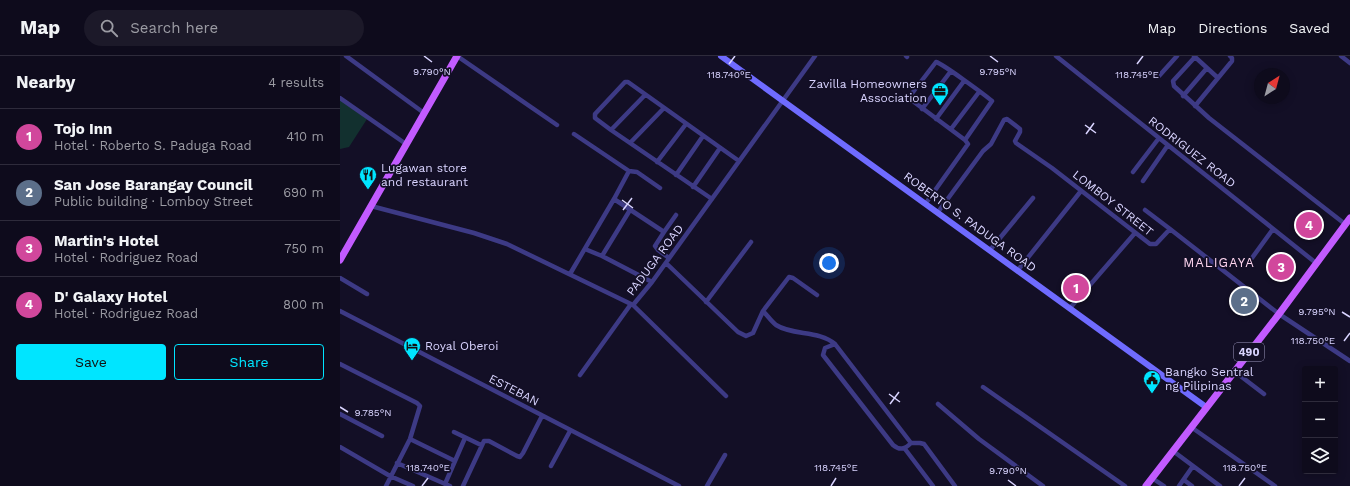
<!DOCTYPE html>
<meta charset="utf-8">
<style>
:root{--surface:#0e0b1c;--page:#1c1929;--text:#f1f3f6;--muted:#9b9ba3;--line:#2e2b3b;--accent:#00e5ff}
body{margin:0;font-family:"Work Sans",sans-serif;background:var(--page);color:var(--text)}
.controls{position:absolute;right:12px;bottom:12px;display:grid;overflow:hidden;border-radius:4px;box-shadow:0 2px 10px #0003}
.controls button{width:36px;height:36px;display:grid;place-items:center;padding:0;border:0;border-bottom:1px solid var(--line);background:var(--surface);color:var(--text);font:20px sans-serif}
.compass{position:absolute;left:914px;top:12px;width:36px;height:36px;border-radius:50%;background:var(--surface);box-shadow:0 2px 10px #0003;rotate:36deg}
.you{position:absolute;left:489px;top:207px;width:14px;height:14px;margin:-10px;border:3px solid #fff;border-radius:50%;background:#1a73e8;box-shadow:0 0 0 6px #1a73e833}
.badge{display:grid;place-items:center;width:26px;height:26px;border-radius:50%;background:var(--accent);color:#fff;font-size:13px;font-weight:700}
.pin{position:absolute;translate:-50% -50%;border:2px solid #fff;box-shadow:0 1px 4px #0006}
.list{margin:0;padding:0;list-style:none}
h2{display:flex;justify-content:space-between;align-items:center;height:52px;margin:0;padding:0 16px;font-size:17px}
h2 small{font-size:13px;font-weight:400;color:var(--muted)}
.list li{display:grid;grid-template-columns:26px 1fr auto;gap:12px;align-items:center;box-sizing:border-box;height:56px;padding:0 16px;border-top:1px solid var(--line)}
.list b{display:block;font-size:15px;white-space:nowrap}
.list p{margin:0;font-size:13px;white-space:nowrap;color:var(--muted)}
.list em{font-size:13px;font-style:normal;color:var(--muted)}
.actions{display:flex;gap:8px;padding:12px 16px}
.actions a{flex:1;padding:9px 0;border:1px solid var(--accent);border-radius:4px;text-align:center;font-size:14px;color:var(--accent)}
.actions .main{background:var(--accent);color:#111}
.icon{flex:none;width:22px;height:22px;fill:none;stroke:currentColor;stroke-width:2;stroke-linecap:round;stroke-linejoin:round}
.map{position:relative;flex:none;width:1010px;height:430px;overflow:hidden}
header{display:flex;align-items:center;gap:24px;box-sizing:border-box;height:56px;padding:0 20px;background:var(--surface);border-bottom:1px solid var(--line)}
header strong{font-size:19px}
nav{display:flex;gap:22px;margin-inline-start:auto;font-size:14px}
.search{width:280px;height:36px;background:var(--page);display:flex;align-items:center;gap:10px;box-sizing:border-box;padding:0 14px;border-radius:22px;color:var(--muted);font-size:15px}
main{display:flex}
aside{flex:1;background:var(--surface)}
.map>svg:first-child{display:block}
.green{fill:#12302f}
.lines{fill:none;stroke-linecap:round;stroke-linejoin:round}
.street{stroke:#3d3a85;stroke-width:4.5}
.secondary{stroke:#6f6bff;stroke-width:6}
.primary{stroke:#c25bff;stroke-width:7}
.ticks{fill:none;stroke:#d9d4ff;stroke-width:1.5}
.labels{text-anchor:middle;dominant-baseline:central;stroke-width:3.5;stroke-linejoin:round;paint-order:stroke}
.shield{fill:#130f26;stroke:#9e99be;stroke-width:1}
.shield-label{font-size:11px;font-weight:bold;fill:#d9d4ff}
.poi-label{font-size:12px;fill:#d9d4ff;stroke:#130f26;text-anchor:start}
.street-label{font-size:12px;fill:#d9d4ff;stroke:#130f26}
.neighbourhood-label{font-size:13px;letter-spacing:1px;fill:#ffd6f0;stroke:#130f26}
.ticks-label{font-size:10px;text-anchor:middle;fill:#d9d4ff;stroke:#130f26;stroke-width:3.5;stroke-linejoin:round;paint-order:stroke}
</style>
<header>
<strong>Map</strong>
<div class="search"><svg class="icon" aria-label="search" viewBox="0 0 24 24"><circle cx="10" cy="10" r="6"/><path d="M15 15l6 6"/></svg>Search here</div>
<nav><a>Map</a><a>Directions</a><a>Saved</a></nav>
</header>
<main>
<aside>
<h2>Nearby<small>4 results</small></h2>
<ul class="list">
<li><span class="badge" style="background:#d1479c">1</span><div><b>Tojo Inn</b><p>Hotel · Roberto S. Paduga Road</p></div><em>410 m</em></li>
<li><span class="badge" style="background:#5c6f8a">2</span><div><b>San Jose Barangay Council</b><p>Public building · Lomboy Street</p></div><em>690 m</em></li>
<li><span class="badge" style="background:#d1479c">3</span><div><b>Martin's Hotel</b><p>Hotel · Rodriguez Road</p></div><em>750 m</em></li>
<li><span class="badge" style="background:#d1479c">4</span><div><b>D' Galaxy Hotel</b><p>Hotel · Rodriguez Road</p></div><em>800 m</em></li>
</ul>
<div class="actions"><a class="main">Save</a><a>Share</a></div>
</aside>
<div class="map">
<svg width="1010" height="430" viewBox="0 0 1010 430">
<rect width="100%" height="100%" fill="#130f26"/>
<path class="green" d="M0,43L27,63L9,91L0,93Z"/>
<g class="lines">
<path class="street" d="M6,0L84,57
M117,0L217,69
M566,0L567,1
M716,0L976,207
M854,0L878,22
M1001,0L1010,7
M855,1L833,25L834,30L869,62L1005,168
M819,20L837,0
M843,40L867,12
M0,42L66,88
M855,50L892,5V2L890,0
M582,53L611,15
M596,63L624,25
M611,73L639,36
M271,74L305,39
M290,87L324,52
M317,106L346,68
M289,115L297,116L320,132
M793,116L819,82
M336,119L363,80
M803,125L828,89
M353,131L380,92
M274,143L324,176
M372,143L271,74L255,62V58L285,26H288L399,105
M586,147L628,88L625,84L570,43V40L596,6C603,8 645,39 652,45L625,84
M31,150L134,177L167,188L293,249L386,340
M805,154L830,173
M598,156L643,95L651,88L664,64L667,63L680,73V76L675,85L676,87L712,112L810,188H816L830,173L939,258L1010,305
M245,193L262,200L312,226
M650,194L693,142
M262,200L290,154
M329,202L318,194L315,190L324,176L336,159
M912,202L933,173
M326,207L398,276L406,280L413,277L423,255L449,221L453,222L477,239
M678,214L741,135
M230,218L274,143L289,115L234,78
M0,222L27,238
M366,246L411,186
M293,249L312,226L475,0
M730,252L795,177
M0,255L339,430
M423,255C427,259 431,265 436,269C453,280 479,274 495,288L571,387H580L584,388L615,430
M495,288L485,292L483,299L553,389C560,395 565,393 571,387
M0,308L77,347L80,350L70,383L46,430
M894,315L924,338
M240,319L291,248
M643,331L785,430
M598,348L639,383L703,430
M0,358L42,380
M851,371L935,430
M114,376L141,389
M70,383L115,405
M0,391L50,420L73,430
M565,393L593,430
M833,395L880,430
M57,407L110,430
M211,410L230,375
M812,422L824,430
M844,424L852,430
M105,428L125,382
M123,430L144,385H149L177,400L180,401L183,397L202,360
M367,430L385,399
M839,430L853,410"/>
<path class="secondary" d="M381,0L866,351"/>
<path class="primary" d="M0,204L117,0
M806,430L939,258L1010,162"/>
</g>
<path class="ticks" d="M84,0L92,6M650,0L658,6M389,8L395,0M797,8L803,0M745,69L756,77M746,78L754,67M282,144L293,152M283,154L292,142M1002,256L1010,261M1004,285L1010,277M549,338L560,346M550,348L559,336M0,351L8,356M668,424L676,430M82,430L88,422M491,430L496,422M899,430L905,422"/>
<defs>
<symbol id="office-pin" viewBox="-11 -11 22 30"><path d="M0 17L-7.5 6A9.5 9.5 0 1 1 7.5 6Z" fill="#00e5ff" stroke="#130f26"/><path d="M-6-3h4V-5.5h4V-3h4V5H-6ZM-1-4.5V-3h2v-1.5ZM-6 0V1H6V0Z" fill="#111"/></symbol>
<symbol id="restaurant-pin" viewBox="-11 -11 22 30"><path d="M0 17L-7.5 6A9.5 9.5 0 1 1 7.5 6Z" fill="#00e5ff" stroke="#130f26"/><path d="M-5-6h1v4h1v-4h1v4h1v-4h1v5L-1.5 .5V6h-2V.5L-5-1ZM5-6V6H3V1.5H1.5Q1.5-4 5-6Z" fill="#111"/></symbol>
<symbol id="hotel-pin" viewBox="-11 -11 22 30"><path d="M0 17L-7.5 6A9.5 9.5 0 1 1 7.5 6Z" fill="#00e5ff" stroke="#130f26"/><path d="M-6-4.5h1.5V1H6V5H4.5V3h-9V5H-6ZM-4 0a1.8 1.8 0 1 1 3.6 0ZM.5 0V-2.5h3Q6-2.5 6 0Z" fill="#111"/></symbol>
<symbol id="civic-pin" viewBox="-11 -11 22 30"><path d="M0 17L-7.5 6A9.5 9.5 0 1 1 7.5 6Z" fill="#00e5ff" stroke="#130f26"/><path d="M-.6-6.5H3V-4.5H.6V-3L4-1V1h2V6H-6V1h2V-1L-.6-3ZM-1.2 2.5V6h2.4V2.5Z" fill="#111"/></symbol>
</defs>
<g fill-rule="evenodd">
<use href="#office-pin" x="590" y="25" width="20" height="27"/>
<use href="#restaurant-pin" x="18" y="109" width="20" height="27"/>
<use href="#hotel-pin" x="62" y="280" width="20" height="27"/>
<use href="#civic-pin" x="802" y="313" width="20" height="27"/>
</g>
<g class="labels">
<rect class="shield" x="894" y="287" width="30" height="18" rx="3"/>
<g class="shield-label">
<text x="909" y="296">490</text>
</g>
<g class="poi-label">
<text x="587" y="28" text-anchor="end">Zavilla Homeowners<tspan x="587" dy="14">Association</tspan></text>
<text x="41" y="112">Lugawan store<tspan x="41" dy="14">and restaurant</tspan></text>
<text x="85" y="290">Royal Oberoi</text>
<text x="825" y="316">Bangko Sentral<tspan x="825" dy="14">ng Pilipinas</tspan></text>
</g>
<g class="street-label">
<text transform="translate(852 96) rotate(38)">RODRIGUEZ ROAD</text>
<text transform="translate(773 147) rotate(38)">LOMBOY STREET</text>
<text transform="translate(630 166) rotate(36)">ROBERTO S. PADUGA ROAD</text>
<text transform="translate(315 204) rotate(-53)">PADUGA ROAD</text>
<text transform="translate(174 334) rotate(27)">ESTEBAN</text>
</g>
<g class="neighbourhood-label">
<text x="879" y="206">MALIGAYA</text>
</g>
</g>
<g class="ticks-label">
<text x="92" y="19">9.790°N</text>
<text x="658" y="19">9.795°N</text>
<text x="389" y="22">118.740°E</text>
<text x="797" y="22">118.745°E</text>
<text x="977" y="259">9.795°N</text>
<text x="973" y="288">118.750°E</text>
<text x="33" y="360">9.785°N</text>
<text x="88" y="415">118.740°E</text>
<text x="496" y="415">118.745°E</text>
<text x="905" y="415">118.750°E</text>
<text x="668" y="418">9.790°N</text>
</g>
</svg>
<div class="controls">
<button>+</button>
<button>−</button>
<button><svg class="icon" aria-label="layers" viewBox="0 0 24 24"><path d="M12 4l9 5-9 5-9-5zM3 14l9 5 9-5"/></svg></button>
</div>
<svg class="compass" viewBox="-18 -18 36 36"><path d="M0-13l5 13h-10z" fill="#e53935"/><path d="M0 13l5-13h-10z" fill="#9b9ba3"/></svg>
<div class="you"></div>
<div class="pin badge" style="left:736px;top:232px;background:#d1479c">1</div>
<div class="pin badge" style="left:904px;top:245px;background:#5c6f8a">2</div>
<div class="pin badge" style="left:941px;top:211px;background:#d1479c">3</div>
<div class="pin badge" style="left:969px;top:169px;background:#d1479c">4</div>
</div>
</main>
